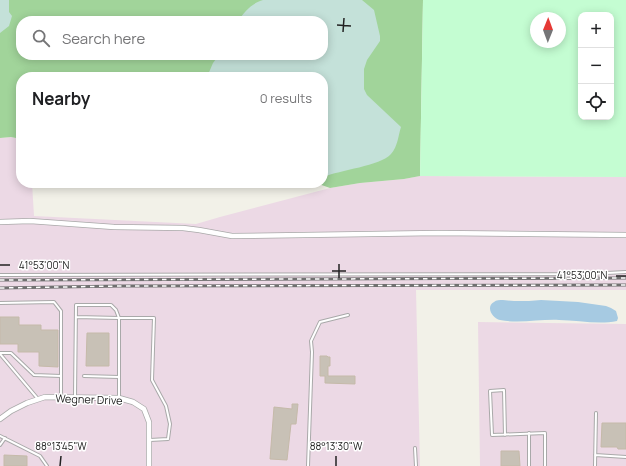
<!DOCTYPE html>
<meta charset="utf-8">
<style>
:root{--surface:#fff;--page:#f6f6f6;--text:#202124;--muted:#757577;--line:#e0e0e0}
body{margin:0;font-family:Manrope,sans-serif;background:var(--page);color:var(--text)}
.controls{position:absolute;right:12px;top:12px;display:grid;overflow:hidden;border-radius:8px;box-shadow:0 2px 10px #0003}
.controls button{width:36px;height:36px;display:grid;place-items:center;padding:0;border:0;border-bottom:1px solid var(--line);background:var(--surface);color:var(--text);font:20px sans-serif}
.compass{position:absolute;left:530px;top:12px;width:36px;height:36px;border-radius:50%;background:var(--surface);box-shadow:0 2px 10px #0003;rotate:1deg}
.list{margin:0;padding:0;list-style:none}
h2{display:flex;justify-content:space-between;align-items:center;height:52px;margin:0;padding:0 16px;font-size:17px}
h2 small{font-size:13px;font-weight:400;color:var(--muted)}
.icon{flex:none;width:22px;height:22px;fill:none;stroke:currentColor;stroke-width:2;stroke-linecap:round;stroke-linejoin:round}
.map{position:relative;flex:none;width:626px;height:466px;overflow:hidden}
.search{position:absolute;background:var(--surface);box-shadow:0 2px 10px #0003;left:16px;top:16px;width:312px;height:44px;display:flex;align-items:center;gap:10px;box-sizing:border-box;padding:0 14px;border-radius:16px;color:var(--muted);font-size:15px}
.panel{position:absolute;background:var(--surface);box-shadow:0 2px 10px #0003;left:16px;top:72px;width:312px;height:116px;border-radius:16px}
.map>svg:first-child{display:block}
.industrial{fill:#ecd9e5}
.forest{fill:#a1d49a;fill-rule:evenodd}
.wetland{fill:#c4e1d9}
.park{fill:#c4fdd2;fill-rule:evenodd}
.water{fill:#a6cae2}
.building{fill:#c8c1b6;stroke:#c5baa9}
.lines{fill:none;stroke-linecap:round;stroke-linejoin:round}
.service-casing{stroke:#a9a9a9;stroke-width:4}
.minor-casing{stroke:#a9a9a9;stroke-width:6}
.service{stroke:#fff;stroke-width:2}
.minor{stroke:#fff;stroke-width:4.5}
.rail-casing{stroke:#707070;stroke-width:3}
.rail{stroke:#fff;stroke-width:1.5;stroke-dasharray:4.5;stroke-linecap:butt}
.ticks{fill:none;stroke:#222;stroke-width:1.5}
.labels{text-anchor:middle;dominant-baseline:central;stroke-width:3;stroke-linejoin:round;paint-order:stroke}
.street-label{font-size:11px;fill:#222;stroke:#fff}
.ticks-label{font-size:10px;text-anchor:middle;fill:#222;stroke:#fff;stroke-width:3;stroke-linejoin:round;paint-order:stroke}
</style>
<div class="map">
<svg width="626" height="466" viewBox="0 0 626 466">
<rect width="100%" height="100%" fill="#f2f1e8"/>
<path class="industrial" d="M11,137L21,139V183H32L34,216L196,224L220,217L330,188L360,183L404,179L420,176L626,177V290H416L420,466H0V138Z
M478,322L626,324V466H480Z"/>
<path class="forest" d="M0,0H423L420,176L404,179L360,183L330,188L316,183H323V77H21V139L11,137L0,138ZM21,21H323V55H21Z"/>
<path class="wetland" d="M0,0H9V12L12,16L9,26L0,33Z
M263,0H362L374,10L380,36V41L367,60L364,69V89L367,95L401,127C398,136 398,146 391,154C380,166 340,170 323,177V77H207L213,63L219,55H323V21H238C244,12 252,3 263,0Z"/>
<path class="park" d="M423,0H626V177L420,176ZM581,15H611V117H581ZM536,18H560V42H536Z"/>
<path class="water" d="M503,300L514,301H529L541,300L578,302L606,306L611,308L616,311L618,318L617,321C598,325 578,320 559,320C541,319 518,324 500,320C493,319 485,307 494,302C496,300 500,300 503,300Z"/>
<path class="building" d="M0,317H19V325H41V330H58V367L39,366V352H18V344H0Z
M87,333H109V366H86Z
M320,356H327L328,357H330V366H328V376H355V384L325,383V376H320Z
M292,404H298L296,424H291L287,460L270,459L274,407L292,409Z
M602,423H626V449H618L617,447H601Z
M501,451H519L520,466H501Z
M4,455L27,456V466H4Z"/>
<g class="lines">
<defs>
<path id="service" d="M0,275L587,274L626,272
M0,303L54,302L61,311V396
M0,353H11L34,375L61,376
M0,354L38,399
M84,376L119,377
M75,397L76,305H111L116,310L119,318L76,317
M119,398V318H154L152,380L166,406L170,424L168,439L150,440
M529,433V466
M505,435L504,390L490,391L492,435L545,433V466
M0,436L40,456L47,466
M0,445L5,438
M415,448L416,466
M595,455L626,457
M308,466L312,352L311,341L320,322L348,315
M595,466L596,413"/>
<path id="minor" d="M0,222L30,221L114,227L183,228L199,230L232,236L438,233L626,235
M0,419L11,411L27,403L45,397L119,398L133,402L144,409L149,422V466"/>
</defs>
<use href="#service" class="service-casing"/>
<use href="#minor" class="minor-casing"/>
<use href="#service" class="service"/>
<use href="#minor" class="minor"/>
<defs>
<path id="rail" d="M0,280L626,278
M0,288L120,286L626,285"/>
</defs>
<use href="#rail" class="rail-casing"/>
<use href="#rail" class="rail"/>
</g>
<path class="ticks" d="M337,25L351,26M343,32L344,18M0,265H10M332,271H346M616,276H626M339,278V264M60,466L61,456M336,466V456"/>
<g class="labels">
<g class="street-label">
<text transform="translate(89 399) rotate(2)">Wegner Drive</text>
</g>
</g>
<g class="ticks-label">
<text x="44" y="269">41°53'00"N</text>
<text x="582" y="279">41°53'00"N</text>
<text x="61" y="450">88°13'45"W</text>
<text x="336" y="450">88°13'30"W</text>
</g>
</svg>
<div class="controls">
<button>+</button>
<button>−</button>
<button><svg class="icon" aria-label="locate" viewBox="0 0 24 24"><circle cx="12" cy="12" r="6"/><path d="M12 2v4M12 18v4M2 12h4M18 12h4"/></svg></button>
</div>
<svg class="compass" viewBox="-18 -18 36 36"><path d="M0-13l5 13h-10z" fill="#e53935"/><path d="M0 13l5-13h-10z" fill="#757577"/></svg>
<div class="search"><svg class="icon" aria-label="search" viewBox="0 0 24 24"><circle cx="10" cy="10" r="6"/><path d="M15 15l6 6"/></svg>Search here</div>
<section class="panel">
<h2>Nearby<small>0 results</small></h2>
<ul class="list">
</ul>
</section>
</div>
